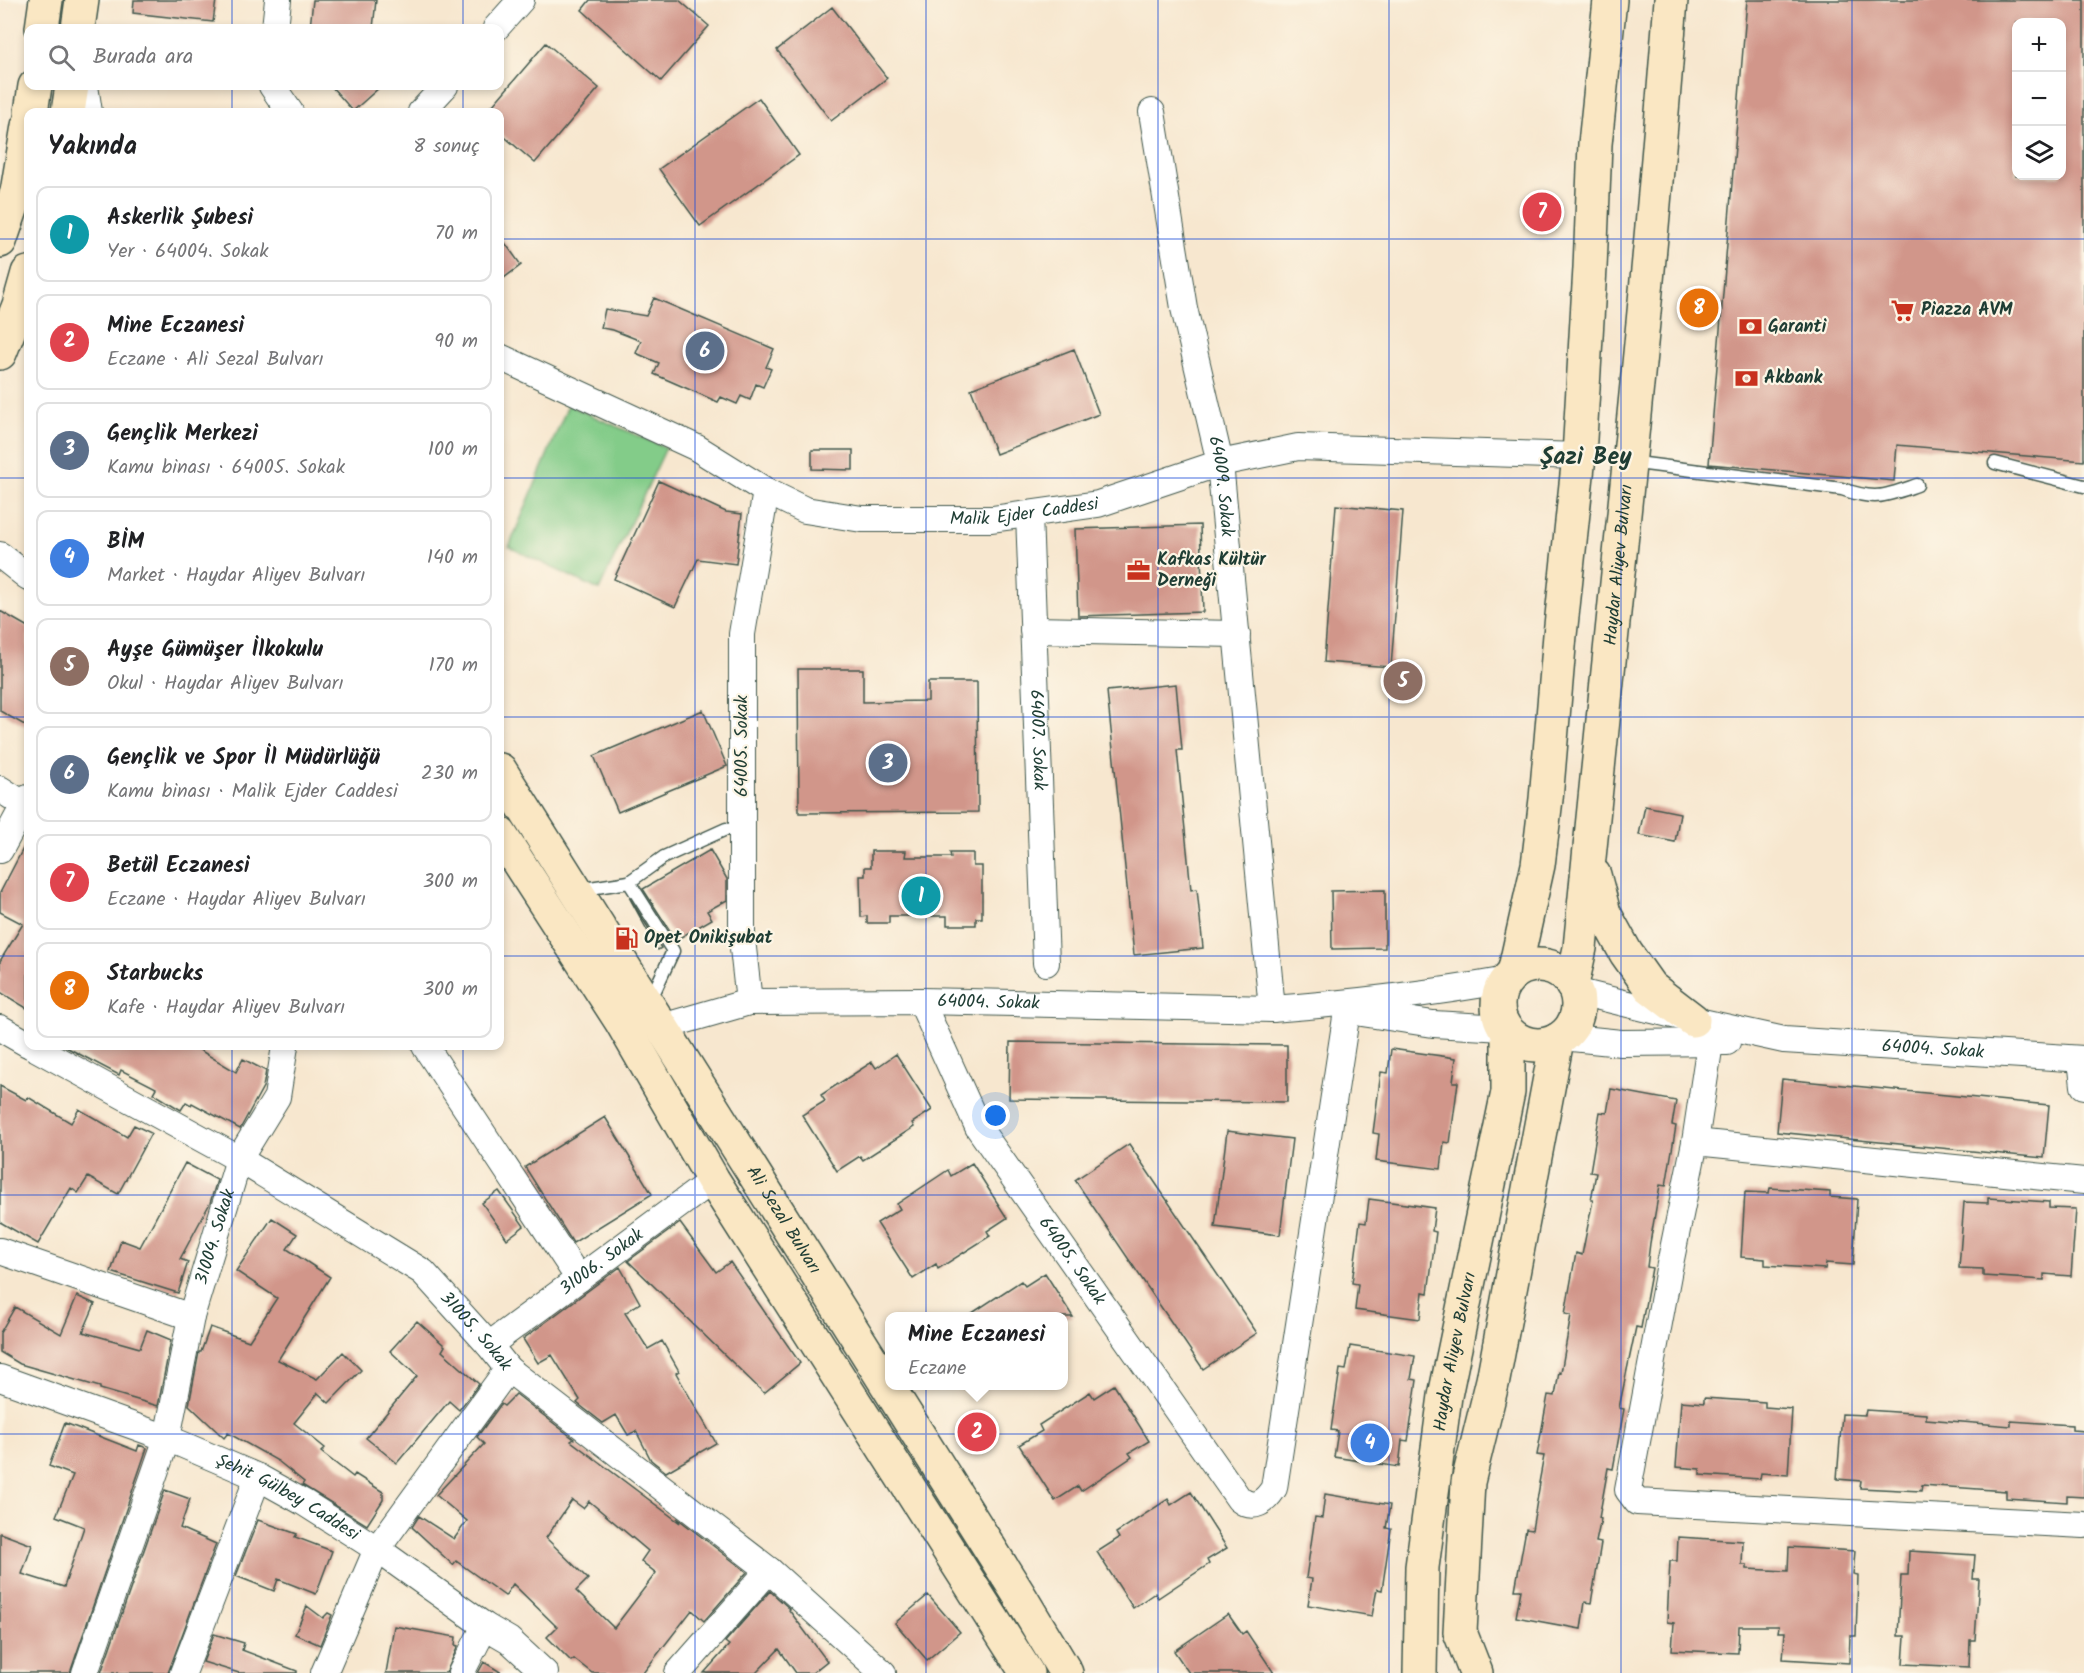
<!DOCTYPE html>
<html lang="tr">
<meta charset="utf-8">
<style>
:root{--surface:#fff;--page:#f6f6f6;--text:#202124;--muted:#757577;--line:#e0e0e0;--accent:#c8321e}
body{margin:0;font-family:Kalam,sans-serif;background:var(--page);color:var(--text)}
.controls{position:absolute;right:18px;top:18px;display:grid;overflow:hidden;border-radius:12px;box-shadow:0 3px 9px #0003}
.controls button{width:54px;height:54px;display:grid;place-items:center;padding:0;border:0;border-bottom:2px solid var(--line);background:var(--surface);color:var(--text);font:30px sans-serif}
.you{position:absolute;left:996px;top:1116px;width:21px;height:21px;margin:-15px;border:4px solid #fff;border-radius:50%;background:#1a73e8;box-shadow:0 0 0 9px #1a73e833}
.badge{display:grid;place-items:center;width:39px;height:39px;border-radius:50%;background:var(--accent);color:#fff;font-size:20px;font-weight:700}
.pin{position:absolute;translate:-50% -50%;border:3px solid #fff;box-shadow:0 2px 6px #0006}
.popup{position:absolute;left:885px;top:1312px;width:183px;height:78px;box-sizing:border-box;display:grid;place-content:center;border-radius:12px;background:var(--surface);filter:drop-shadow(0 2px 4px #0005);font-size:20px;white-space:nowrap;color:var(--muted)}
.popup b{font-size:22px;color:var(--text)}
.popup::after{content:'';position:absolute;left:50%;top:100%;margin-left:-12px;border:12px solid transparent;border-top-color:var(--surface)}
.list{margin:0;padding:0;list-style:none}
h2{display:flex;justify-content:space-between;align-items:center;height:78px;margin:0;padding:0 24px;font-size:26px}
h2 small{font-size:20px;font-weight:400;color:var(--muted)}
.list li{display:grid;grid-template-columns:39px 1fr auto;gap:18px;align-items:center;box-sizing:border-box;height:96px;margin:0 12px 12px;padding:0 12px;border:2px solid var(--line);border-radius:12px}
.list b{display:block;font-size:22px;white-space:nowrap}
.list p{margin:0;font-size:20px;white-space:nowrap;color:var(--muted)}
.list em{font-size:20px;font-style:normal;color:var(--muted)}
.icon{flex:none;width:33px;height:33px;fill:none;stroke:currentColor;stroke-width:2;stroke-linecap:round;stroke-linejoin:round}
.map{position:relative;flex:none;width:2084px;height:1673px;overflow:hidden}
.search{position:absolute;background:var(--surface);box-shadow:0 3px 9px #0003;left:24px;top:24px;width:480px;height:66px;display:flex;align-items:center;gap:15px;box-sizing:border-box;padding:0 21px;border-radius:12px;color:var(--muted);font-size:22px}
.panel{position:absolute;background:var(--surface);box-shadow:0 3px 9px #0003;left:24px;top:108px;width:480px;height:942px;border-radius:12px}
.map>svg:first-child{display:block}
.green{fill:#83cc89;stroke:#51845e;stroke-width:1.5}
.building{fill:#d1968a;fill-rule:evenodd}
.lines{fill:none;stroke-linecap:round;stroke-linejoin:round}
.service-casing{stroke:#3f564b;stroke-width:15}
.minor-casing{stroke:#3f564b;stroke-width:28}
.secondary-casing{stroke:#3f564b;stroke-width:36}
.service{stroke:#fff;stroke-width:12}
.minor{stroke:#fff;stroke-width:26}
.secondary{stroke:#fae7c3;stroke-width:33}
.grid{fill:none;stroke:#1d4ed8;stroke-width:1.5;stroke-opacity:0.55}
.labels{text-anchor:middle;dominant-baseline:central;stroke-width:4.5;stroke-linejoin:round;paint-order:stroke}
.poi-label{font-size:18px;font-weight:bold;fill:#1f3d34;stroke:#fcf5e5;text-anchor:start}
.street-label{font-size:18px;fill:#1f3d34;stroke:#fcf5e5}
.district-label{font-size:24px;font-weight:bold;fill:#1f3d34;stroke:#fcf5e5}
</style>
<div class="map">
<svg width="2084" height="1673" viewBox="0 0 2084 1673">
<rect width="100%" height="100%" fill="#fcf5e5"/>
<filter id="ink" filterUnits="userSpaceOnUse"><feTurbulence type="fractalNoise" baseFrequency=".0167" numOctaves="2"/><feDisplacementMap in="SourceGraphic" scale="12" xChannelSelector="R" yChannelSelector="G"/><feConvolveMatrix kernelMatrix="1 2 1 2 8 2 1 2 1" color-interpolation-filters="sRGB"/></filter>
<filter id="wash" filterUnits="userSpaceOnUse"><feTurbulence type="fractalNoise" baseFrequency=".008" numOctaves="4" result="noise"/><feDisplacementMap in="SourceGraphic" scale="24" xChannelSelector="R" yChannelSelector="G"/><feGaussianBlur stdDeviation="1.35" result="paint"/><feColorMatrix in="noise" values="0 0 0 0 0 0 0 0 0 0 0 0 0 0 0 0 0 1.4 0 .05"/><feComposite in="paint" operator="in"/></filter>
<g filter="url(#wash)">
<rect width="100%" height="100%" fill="#f7e7cf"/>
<path class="green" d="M568,405L666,448L599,590L509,547Z"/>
<g id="blocks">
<path class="building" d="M134,0H216L213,22L133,13Z
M313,0H376L373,28H310Z
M590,0H679L709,26L661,81L582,10Z
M1747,0H2084V461L1897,445L1894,481L1709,464ZM2016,22H2061V176H2016Z
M832,7L887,78L831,121L777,50Z
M546,43L599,88L535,163L500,133V112H487Z
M331,86H381L353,111Z
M759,98L799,155L700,226L659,169Z
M500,236L521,265L500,281Z
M654,298L774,349L766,367L771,369L763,387L756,384L750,400L741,396L737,404L721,397L718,402L654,374L659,363L636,353L641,341L613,330L601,328L605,309L646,316Z
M1074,349L1099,414L996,454L971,389Z
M812,450H853V470L812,469Z
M659,481L726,512L742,514L736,564L698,559L675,607L614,579Z
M1336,505L1403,511L1391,667L1324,662Z
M1200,525L1203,612L1078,616L1075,529Z
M0,611L28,627V727L0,711Z
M798,669H863V702L928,701V682H977L978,812L799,813Z
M1176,684L1182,750H1177L1191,890L1197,889L1203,948L1134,955L1107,691Z
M703,710L727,766L618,812L594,756Z
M1645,806L1680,813L1675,842L1639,835Z
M28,839V1009L0,992V961L23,924L0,912V893Z
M710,850L727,879V900L707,911L712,919L676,940L643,889Z
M871,851H906L905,857H951L950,853H973V866H982V918H976V925H947V916H889V923H867V916L861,917L860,876H865V867H871Z
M1385,890V948L1332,949L1331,891Z
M629,897L661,948L658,950Z
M1010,1042L1287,1045V1102L1009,1099Z
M64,1046H193L236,1072L243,1059L266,1071L263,1087L240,1129L192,1103L191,1105L186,1102L181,1110L153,1093L156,1088L121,1070L119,1075Z
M1391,1049L1456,1058L1453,1082H1458L1450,1143L1444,1142L1441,1169L1376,1161L1379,1134L1373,1133L1381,1072L1388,1073Z
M896,1054L932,1110L912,1123L914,1127L863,1160L860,1156L837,1171L802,1115L825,1101L821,1095L872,1062L876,1068Z
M1782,1079L2049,1105L2044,1158L1777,1132Z
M0,1086L26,1100L28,1097L71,1123L79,1109L127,1137L134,1125L151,1133L118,1194L88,1177L78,1193L71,1188L38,1244L0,1222Z
M1611,1089L1676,1101L1672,1125L1676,1126L1666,1186L1660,1185L1650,1243L1647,1267L1652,1268L1641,1328L1636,1327L1619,1408L1624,1409L1613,1469L1608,1468L1599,1518L1601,1519L1596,1542L1601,1543L1591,1603L1585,1602L1581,1629L1516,1617L1521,1590H1515L1526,1529L1532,1530L1540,1483H1539L1544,1456L1537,1455L1548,1395L1555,1396L1559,1372L1561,1373L1571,1315L1565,1314L1576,1253L1582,1255L1593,1200H1591L1596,1173L1590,1172L1600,1112L1607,1113Z
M605,1117L652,1194L573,1243L525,1167Z
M1227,1131L1292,1139L1280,1235L1215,1227Z
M1129,1144L1257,1333L1203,1369L1075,1180Z
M185,1163L217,1180L210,1203L180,1259L188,1262L178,1293L111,1272L121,1240L140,1247Z
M972,1163L1007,1218L987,1231L990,1236L938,1269L936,1264L913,1279L877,1223L900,1209L897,1204L948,1170L951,1176Z
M1770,1188L1830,1192V1197L1857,1199L1853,1265L1826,1263L1825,1269L1765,1265V1259L1741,1257L1745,1192L1769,1193Z
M499,1191L524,1226L507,1239L482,1203Z
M1988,1198L2049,1202V1208L2076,1209L2071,1276L2044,1274V1280L1983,1276V1269L1959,1268L1964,1202L1988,1203Z
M1369,1199L1435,1208L1432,1231L1436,1232L1428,1293L1423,1292L1420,1319L1355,1310L1358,1284L1352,1283L1360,1222L1366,1223Z
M272,1218L297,1234L287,1249L330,1277L278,1360L317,1379L343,1352L361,1370L329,1403L318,1393L294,1423L325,1448L321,1452L353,1477L355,1474L383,1492V1500L367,1525L302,1485L304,1482L278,1461L228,1433L224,1438L189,1405L199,1352H201L210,1327L249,1341L277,1298L236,1271Z
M680,1223L716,1272L730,1262L800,1363L764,1393L628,1261Z
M620,1267L640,1303L625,1313L648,1349L662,1341L679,1371L676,1373L716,1443L666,1472L651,1460L636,1431L628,1435L616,1415L603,1423L577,1403L580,1400L552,1355L538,1363L523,1339Z
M1045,1273L1073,1317H966L1021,1281L1025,1286Z
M77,1296L95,1304L83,1332L140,1348L147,1330L171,1340L158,1406L100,1389V1387L20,1364L0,1352V1333L15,1307L61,1334Z
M417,1321L445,1346L442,1351L479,1384L459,1410L449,1401L397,1463L366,1438L417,1376L390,1351Z
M1350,1346L1415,1356L1411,1379L1417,1380L1408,1441L1402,1440L1399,1467L1334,1457L1338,1431L1331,1430L1340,1369L1346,1370Z
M1114,1385L1149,1441L1129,1453L1132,1457L1081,1491L1078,1486L1055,1501L1019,1445L1042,1431L1039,1425L1090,1392L1094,1398Z
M516,1394L574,1439L571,1441L680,1523L677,1518L747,1572L704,1621L692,1610L643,1673H592L574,1659L571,1661L547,1637L557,1627L513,1584L505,1596L456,1561L453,1565L412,1527L419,1516L454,1539L467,1521L436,1495L484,1444L477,1437L501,1404L504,1406ZM572,1500L583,1508L589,1501L648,1551L641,1561L656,1573L614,1628L576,1591L588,1579L546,1538Z
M1704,1398L1765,1402V1407L1792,1409L1788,1475L1761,1473L1760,1479L1700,1475V1469L1676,1467L1681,1401L1704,1403Z
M1866,1410L1926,1414V1419L2011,1426V1421L2072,1425V1430L2084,1431V1497L2067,1496V1502L2006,1498V1491L1922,1485L1921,1491L1860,1488L1861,1481L1837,1479L1842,1414L1865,1415Z
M65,1423L137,1451L139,1445L147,1448L70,1673H0V1533L32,1545L22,1574L64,1587L84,1527L56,1516L73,1475L49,1466Z
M165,1490L190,1499L180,1528L216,1544L168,1673H101Z
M1191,1492L1227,1548L1207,1560L1209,1564L1158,1598L1155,1593L1133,1608L1097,1552L1119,1538L1116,1533L1168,1499L1171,1505Z
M1325,1494L1390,1505L1386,1528L1391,1529L1382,1590L1377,1589L1372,1616L1308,1605L1312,1579L1306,1578L1315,1517L1322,1518Z
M258,1520L297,1534L295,1537L332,1551L316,1594L278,1579L274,1591L236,1576Z
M1678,1537L1743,1541L1742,1565H1747V1569L1788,1571L1789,1547L1855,1551L1853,1574L1858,1575L1856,1636H1850L1849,1663L1783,1659L1785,1632H1778L1779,1626H1739L1738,1653L1672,1650L1674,1623L1667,1622L1670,1561H1677Z
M1909,1551L1975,1555L1973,1579H1979L1975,1640H1970L1969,1667L1903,1664L1905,1636H1898L1901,1575H1908Z
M770,1591L790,1609L789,1610L827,1661L812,1673H796L779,1649L756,1673H704L729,1645L725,1642Z
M928,1595L960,1632L927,1660L895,1623Z
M307,1606L323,1618L328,1613L332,1615L320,1645L295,1634Z
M1228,1614L1242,1634L1246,1631L1274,1673H1189L1174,1651Z
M394,1626L456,1637L455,1645L458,1646L446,1673H386Z
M214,1634L244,1643L242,1650L297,1671V1673H239L203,1662Z
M484,1662L502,1673H478Z"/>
</g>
</g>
<g filter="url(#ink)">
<use href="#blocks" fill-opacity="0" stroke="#3f564b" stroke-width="1.5"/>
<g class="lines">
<defs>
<path id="service" d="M1629,462L1842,489C1876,501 1885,496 1917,485
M1995,463L2084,486
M629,882L664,857L726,829
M577,890L629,882L673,951L650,1001"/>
<g id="minor">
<path d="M275,28L278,0"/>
<path d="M496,28L521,0"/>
<path d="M85,86L89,112"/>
<path d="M272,86L290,112"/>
<path d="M421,112L445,86"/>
<path id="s1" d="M1152,112L1184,308L1220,463L1272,1009"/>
<path id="s2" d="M500,357L697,448L766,491L805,510L862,519H992L1098,504L1220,463L1298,447L1579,456"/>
<path id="s3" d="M1029,515L1046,963"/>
<path d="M0,555L28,577"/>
<path d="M1033,630L1237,634"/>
<path d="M0,789L28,807"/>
<path d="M0,850L28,798"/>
<path id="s4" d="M1575,991L1693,1020L1784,1040L2084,1059"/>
<path id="s5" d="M921,1001L978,1127L1239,1499C1254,1511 1265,1502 1274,1488L1347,1011"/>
<path d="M749,1002L742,939V634L766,491"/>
<path d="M1349,1011L1433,1024L1504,1028"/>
<path id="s6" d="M662,1027L749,1002L921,1001L1272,1009C1351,1003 1429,994 1507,980"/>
<path d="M0,1028L28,1044"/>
<path d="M1562,1037L1621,1043L1727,1042"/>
<path d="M1710,1043L1695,1142L1669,1269L1628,1490L1637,1502L2084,1525"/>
<path id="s7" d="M32,1046L239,1159L423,1272L489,1345L508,1369L769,1570L883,1673"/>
<path d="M425,1046L579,1279"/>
<path d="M2081,1059L2084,1086"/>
<path d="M1695,1142L2084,1181"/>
<path d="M0,1251L191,1317"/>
<path id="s8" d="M489,1345L713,1180"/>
<path id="s9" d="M0,1378L167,1438L258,1477L303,1502L377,1549L485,1626L509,1640L545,1673"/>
<path id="s10" d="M85,1673L167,1438L191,1317L239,1159L277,1097L285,1046"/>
<path d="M183,1673L258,1477"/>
<path d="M324,1673L377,1549L508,1369"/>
<path d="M461,1673L485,1626"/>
<path d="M678,1673L769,1570"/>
</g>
<g id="secondary">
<path d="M42,28L46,0"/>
<path d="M78,28L82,0"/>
<path d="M31,112L35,86"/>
<path d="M68,112L72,86"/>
<path d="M0,241L17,192L28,126"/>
<path d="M0,353L19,305L28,273"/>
<path id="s11" d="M500,770L1018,1593L1066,1673"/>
<path d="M500,834L621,1021L713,1180L1027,1673"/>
<path d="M1594,875L1604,913L1626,953L1650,987L1693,1020"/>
<circle cx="1538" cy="1005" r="40"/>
<path d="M1514,973L1538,865L1546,799L1560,635L1579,456L1590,268L1595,144L1610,0"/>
<path id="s12" d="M1572,985L1580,948C1611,632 1647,316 1671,0"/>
<path id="s13" d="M1420,1673L1422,1567L1445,1396L1508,1092V1033"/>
<path d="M1476,1673L1460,1632L1468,1482L1493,1380L1557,1040"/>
</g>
</defs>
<use href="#service" class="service-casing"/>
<use href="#minor" class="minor-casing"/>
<use href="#secondary" class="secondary-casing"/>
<use href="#service" class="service"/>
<use href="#minor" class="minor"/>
<use href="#secondary" class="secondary"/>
</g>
</g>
<path class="grid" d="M232,0V28M463,0V28M695,0V1673M926,0V1673M1158,0V1673M1389,0V1673M1621,0V1673M1852,0V1673M232,86V112M463,86V112M0,239H28M500,239H2084M0,478H28M500,478H2084M0,717H28M500,717H2084M0,956H28M500,956H2084M232,1046V1673M463,1046V1673M0,1195H2084M0,1434H2084"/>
<defs>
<symbol id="supermarket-bare" viewBox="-9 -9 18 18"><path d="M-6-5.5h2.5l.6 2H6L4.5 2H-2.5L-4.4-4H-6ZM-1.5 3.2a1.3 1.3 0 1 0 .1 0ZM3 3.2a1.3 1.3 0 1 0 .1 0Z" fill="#c8321e" stroke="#fcf5e5" stroke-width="2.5" paint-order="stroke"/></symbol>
<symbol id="bank-bare" viewBox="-9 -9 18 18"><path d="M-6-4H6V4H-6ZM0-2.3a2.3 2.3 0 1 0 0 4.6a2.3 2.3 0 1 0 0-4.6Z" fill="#c8321e" stroke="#fcf5e5" stroke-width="2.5" paint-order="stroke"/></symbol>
<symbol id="office-bare" viewBox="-9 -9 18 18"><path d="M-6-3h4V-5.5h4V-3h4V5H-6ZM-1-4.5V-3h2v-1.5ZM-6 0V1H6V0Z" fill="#c8321e" stroke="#fcf5e5" stroke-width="2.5" paint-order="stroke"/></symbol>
<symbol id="fuel-bare" viewBox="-9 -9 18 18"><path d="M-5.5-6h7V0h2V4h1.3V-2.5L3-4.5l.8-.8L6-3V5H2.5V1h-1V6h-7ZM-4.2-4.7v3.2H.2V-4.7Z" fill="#c8321e" stroke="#fcf5e5" stroke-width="2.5" paint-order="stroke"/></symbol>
</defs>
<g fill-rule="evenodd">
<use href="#supermarket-bare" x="1886" y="294" width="33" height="33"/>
<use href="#bank-bare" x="1734" y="310" width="33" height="33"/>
<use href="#bank-bare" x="1730" y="362" width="33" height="33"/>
<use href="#office-bare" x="1122" y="554" width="33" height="33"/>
<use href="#fuel-bare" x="610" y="922" width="33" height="33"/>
</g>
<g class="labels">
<g class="poi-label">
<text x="1921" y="310">Piazza AVM</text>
<text x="1768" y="327">Garanti</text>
<text x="1764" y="378">Akbank</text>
<text x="1157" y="560">Kafkas Kültür<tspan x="1157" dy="21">Derneği</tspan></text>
<text x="644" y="938">Opet Onikişubat</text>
</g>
<g class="street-label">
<text stroke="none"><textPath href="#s1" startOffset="381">64009. Sokak</textPath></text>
<text stroke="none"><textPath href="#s2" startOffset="562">Malik Ejder Caddesi</textPath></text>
<text stroke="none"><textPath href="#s12" startOffset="423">Haydar Aliyev Bulvarı</textPath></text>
<text stroke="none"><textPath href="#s3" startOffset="225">64007. Sokak</textPath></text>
<text transform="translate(742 746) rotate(-90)">64005. Sokak</text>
<text stroke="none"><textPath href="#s6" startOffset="330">64004. Sokak</textPath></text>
<text stroke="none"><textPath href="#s4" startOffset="364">64004. Sokak</textPath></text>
<text stroke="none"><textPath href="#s11" startOffset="532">Ali Sezal Bulvarı</textPath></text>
<text stroke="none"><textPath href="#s10" startOffset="456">31004. Sokak</textPath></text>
<text stroke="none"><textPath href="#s5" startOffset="302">64005. Sokak</textPath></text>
<text stroke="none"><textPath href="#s8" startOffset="140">31006. Sokak</textPath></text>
<text stroke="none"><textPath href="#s7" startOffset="531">31005. Sokak</textPath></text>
<text stroke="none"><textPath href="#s13" startOffset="324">Haydar Aliyev Bulvarı</textPath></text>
<text stroke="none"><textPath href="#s9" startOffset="312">Şehit Gülbey Caddesi</textPath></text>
</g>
<g class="district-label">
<text x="1586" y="457">Şazi Bey</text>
</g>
</g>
</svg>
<div class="controls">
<button>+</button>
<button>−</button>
<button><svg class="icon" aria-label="layers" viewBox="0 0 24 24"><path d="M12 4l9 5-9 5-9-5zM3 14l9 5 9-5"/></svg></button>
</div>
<div class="you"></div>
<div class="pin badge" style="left:921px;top:896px;background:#0f9aa8">1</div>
<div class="pin badge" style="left:977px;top:1432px;background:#e0444e">2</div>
<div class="popup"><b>Mine Eczanesi</b>Eczane</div>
<div class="pin badge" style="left:888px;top:763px;background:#5c6f8a">3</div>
<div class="pin badge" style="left:1370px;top:1443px;background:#3f7fe0">4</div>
<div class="pin badge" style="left:1403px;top:681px;background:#8d6e63">5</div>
<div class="pin badge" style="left:705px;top:351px;background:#5c6f8a">6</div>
<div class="pin badge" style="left:1542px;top:212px;background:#e0444e">7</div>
<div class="pin badge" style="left:1699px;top:308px;background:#e8710a">8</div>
<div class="search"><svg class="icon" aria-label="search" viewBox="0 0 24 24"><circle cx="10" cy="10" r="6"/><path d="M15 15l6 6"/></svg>Burada ara</div>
<section class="panel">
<h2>Yakında<small>8 sonuç</small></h2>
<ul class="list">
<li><span class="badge" style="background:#0f9aa8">1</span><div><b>Askerlik Şubesi</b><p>Yer · 64004. Sokak</p></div><em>70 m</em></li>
<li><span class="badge" style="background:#e0444e">2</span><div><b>Mine Eczanesi</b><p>Eczane · Ali Sezal Bulvarı</p></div><em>90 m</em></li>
<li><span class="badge" style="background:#5c6f8a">3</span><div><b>Gençlik Merkezi</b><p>Kamu binası · 64005. Sokak</p></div><em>100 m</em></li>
<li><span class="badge" style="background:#3f7fe0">4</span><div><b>BİM</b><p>Market · Haydar Aliyev Bulvarı</p></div><em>140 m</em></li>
<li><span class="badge" style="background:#8d6e63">5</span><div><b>Ayşe Gümüşer İlkokulu</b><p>Okul · Haydar Aliyev Bulvarı</p></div><em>170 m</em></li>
<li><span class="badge" style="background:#5c6f8a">6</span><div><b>Gençlik ve Spor İl Müdürlüğü</b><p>Kamu binası · Malik Ejder Caddesi</p></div><em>230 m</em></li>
<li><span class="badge" style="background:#e0444e">7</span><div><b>Betül Eczanesi</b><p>Eczane · Haydar Aliyev Bulvarı</p></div><em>300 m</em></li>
<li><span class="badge" style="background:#e8710a">8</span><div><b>Starbucks</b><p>Kafe · Haydar Aliyev Bulvarı</p></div><em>300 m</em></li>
</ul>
</section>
</div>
